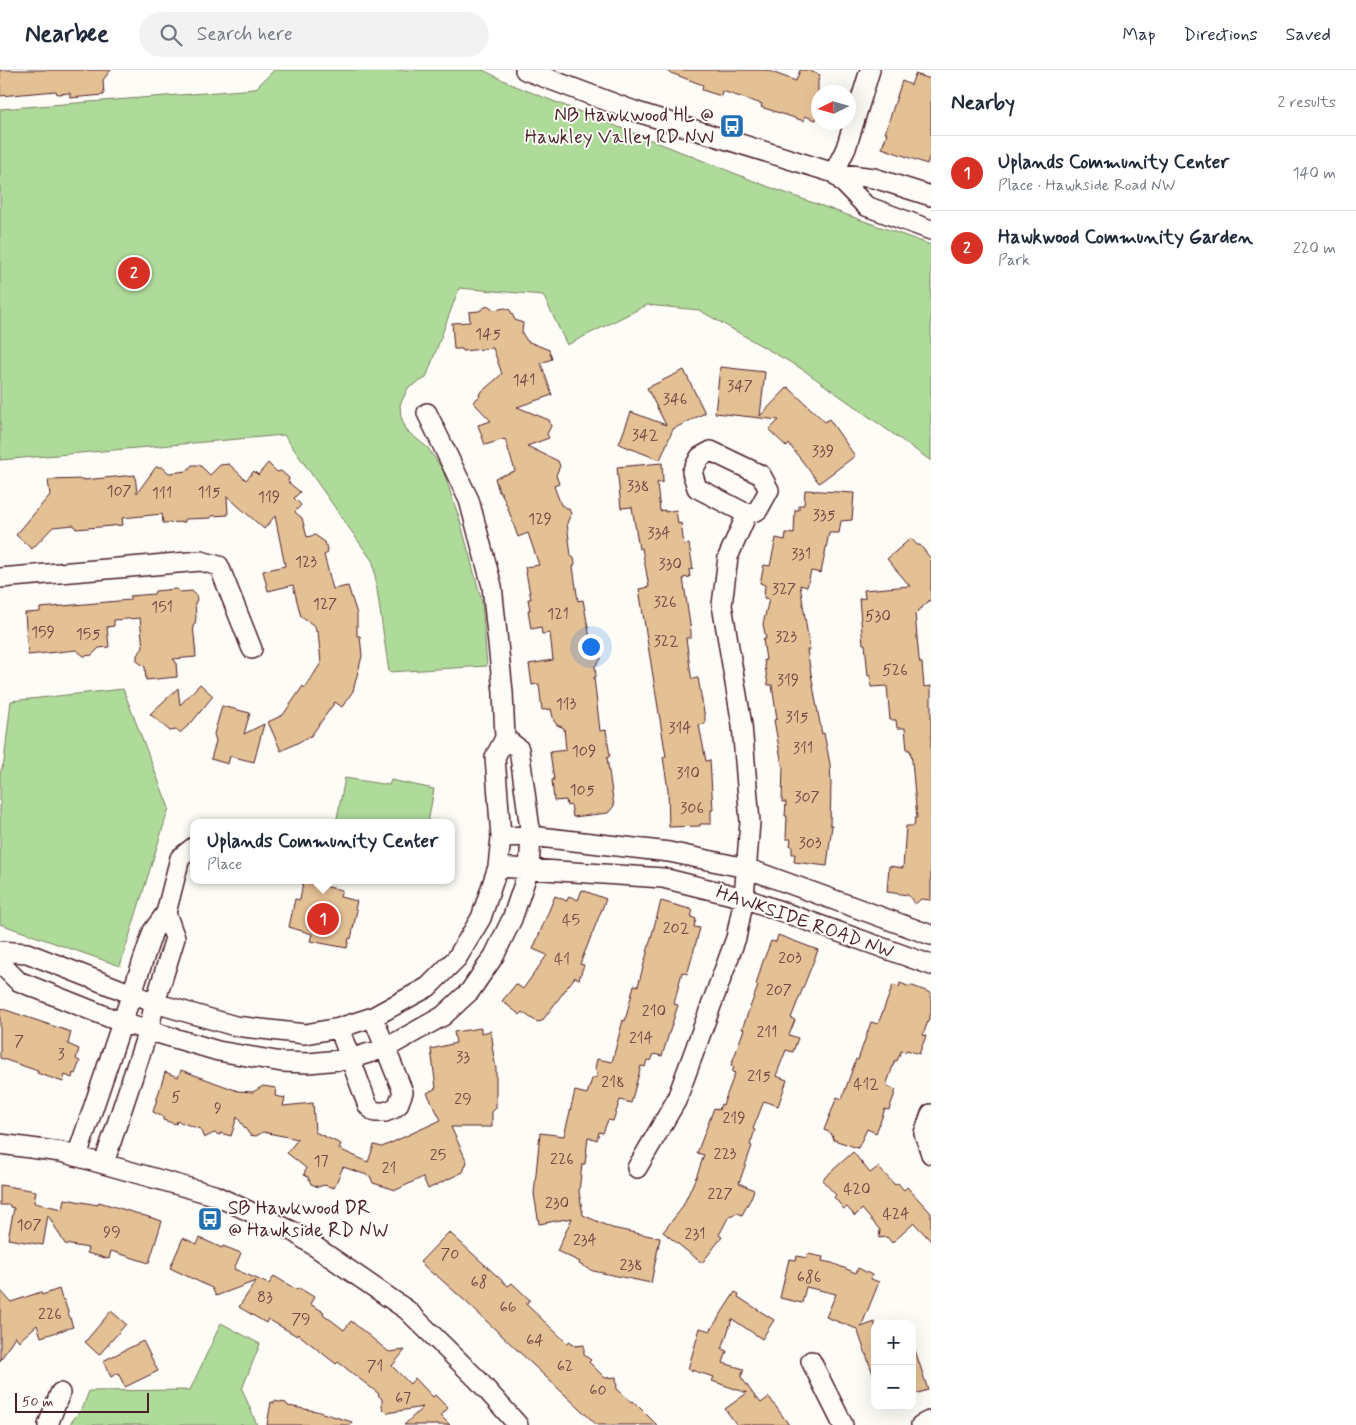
<!DOCTYPE html>
<meta charset="utf-8">
<style>
:root{--surface:#fff;--page:#f2f2f3;--text:#1f2937;--muted:#747a83;--line:#e0e1e3;--accent:#d93025}
body{margin:0;font-family:Mynerve,sans-serif;background:var(--page);color:var(--text)}
.controls{position:absolute;right:15px;bottom:15px;display:grid;overflow:hidden;border-radius:10px;box-shadow:0 5px 20px #0002}
.controls button{width:45px;height:45px;display:grid;place-items:center;padding:0;border:0;border-bottom:1px solid var(--line);background:var(--surface);color:var(--text);font:25px sans-serif}
.compass{position:absolute;left:811px;top:15px;width:45px;height:45px;border-radius:50%;background:var(--surface);box-shadow:0 5px 20px #0002;rotate:265deg}
.scale{position:absolute;left:15px;bottom:12px;width:134px;box-sizing:border-box;padding-left:5px;border:2px solid #4a1f2b;border-top:0;font-size:14px;line-height:18px;white-space:nowrap;color:#4a1f2b;-webkit-text-stroke:4px #fdfcf7;paint-order:stroke}
.you{position:absolute;left:590px;top:576px;width:18px;height:18px;margin:-12px;border:4px solid #fff;border-radius:50%;background:#1a73e8;box-shadow:0 0 0 8px #1a73e833}
.badge{display:grid;place-items:center;width:32px;height:32px;border-radius:50%;background:var(--accent);color:#fff;font-size:16px;font-weight:700}
.pin{position:absolute;translate:-50% -50%;border:2px solid #fff;box-shadow:0 1px 5px #0006}
.popup{position:absolute;left:190px;top:749px;width:265px;height:65px;box-sizing:border-box;display:grid;place-content:center;border-radius:10px;background:var(--surface);filter:drop-shadow(0 1px 4px #0005);font-size:16px;white-space:nowrap;color:var(--muted)}
.popup b{font-size:19px;color:var(--text)}
.popup::after{content:'';position:absolute;left:50%;top:100%;margin-left:-10px;border:10px solid transparent;border-top-color:var(--surface)}
.list{margin:0;padding:0;list-style:none}
h2{display:flex;justify-content:space-between;align-items:center;height:65px;margin:0;padding:0 20px;font-size:21px}
h2 small{font-size:16px;font-weight:400;color:var(--muted)}
.list li{display:grid;grid-template-columns:32px 1fr auto;gap:15px;align-items:center;box-sizing:border-box;height:75px;padding:0 20px;border-top:1px solid var(--line)}
.list b{display:block;font-size:19px;white-space:nowrap}
.list p{margin:0;font-size:16px;white-space:nowrap;color:var(--muted)}
.list em{font-size:16px;font-style:normal;color:var(--muted)}
.icon{flex:none;width:28px;height:28px;fill:none;stroke:currentColor;stroke-width:2;stroke-linecap:round;stroke-linejoin:round}
.map{position:relative;flex:none;width:931px;height:1355px;overflow:hidden}
header{display:flex;align-items:center;gap:30px;box-sizing:border-box;height:70px;padding:0 25px;background:var(--surface);border-bottom:1px solid var(--line)}
header strong{font-size:24px}
nav{display:flex;gap:28px;margin-inline-start:auto;font-size:18px}
.search{width:350px;height:45px;background:var(--page);display:flex;align-items:center;gap:12px;box-sizing:border-box;padding:0 18px;border-radius:28px;color:var(--muted);font-size:19px}
main{display:flex}
aside{flex:1;background:var(--surface)}
.map>svg:first-child{display:block}
.green{fill:#aedb9a;stroke:#7c7d62}
.building{fill:#e4c095;stroke:#4a1f2b}
.lines{fill:none;stroke-linecap:round;stroke-linejoin:round}
.minor-casing{stroke:#4a1f2b;stroke-width:22}
.minor{stroke:#fdfcf7;stroke-width:19}
.labels{text-anchor:middle;dominant-baseline:central;stroke-width:4;stroke-linejoin:round;paint-order:stroke}
.number-label{font-size:16px;fill:#704746}
.poi-label{font-size:19px;fill:#4a1f2b;stroke:#fdfcf7;text-anchor:end}
.street-label{font-size:19px;fill:#4a1f2b;stroke:#fdfcf7}
</style>
<header>
<strong>Nearbee</strong>
<div class="search"><svg class="icon" aria-label="search" viewBox="0 0 24 24"><circle cx="10" cy="10" r="6"/><path d="M15 15l6 6"/></svg>Search here</div>
<nav><a>Map</a><a>Directions</a><a>Saved</a></nav>
</header>
<main>
<div class="map">
<svg width="931" height="1355" viewBox="0 0 931 1355">
<rect width="100%" height="100%" fill="#fdfcf7"/>
<filter id="ink" filterUnits="userSpaceOnUse"><feTurbulence type="fractalNoise" baseFrequency=".02" numOctaves="2"/><feDisplacementMap in="SourceGraphic" scale="10" xChannelSelector="R" yChannelSelector="G"/><feConvolveMatrix kernelMatrix="1 2 1 2 8 2 1 2 1" color-interpolation-filters="sRGB"/></filter>
<g filter="url(#ink)">
<path class="green" d="M274,0H483L513,15L769,117L931,175V391L802,299L699,240L647,235L567,275L543,225L459,218L426,308L408,318L400,335L401,347L407,361L428,378L443,400L461,454L482,532L487,596L389,602L373,492L284,365L0,390V39L255,19Z
M123,619L169,738L120,896L0,854V703L4,692L11,631Z
M345,708L389,715L391,710L434,719L428,753H336Z
M221,1253L260,1274L242,1319L257,1355H69L83,1337L89,1321L190,1320Z"/>
<path class="building" d="M0,0H111L103,10L104,25L70,28V23L57,24L56,21L0,26Z
M668,0H766L796,11L800,0H807L820,5L818,11V42L816,50L805,46L804,51L761,37L762,34L722,21L721,26L702,20L703,15L668,2Z
M915,4L931,9V83L927,94L882,78L887,63H885L902,11L911,15Z
M489,236L494,240L505,238L510,240L515,250L523,253L522,263L527,271L549,280L552,289L541,293L552,325L517,337L549,350L551,356L547,364L549,368L527,376L558,391L560,396L556,405L559,414L554,416L561,435L569,439L571,444L567,453L571,486L574,488L575,494L573,497L578,531L583,530L592,579L599,583L601,589L595,596L596,607H594L600,661L606,660L610,686L607,688L614,736L608,743L573,747L571,735L567,736L566,730L554,731L552,710H554L550,682L566,680L564,658L557,655L554,651L551,639L542,640L539,614L532,615L529,594L553,590L550,563L542,564L541,557L531,559L528,540H530L528,529H531L525,497L539,495L528,463L518,467L507,436L501,422H499L495,408L515,401L505,369L485,375L478,355L491,351L473,332L480,326L479,324L502,304L493,278L463,281L462,279H454L452,253L470,252L469,242L479,241L485,237Z
M720,297L765,302L760,346L788,317L825,352L829,349L855,386L819,413L789,374L787,377L769,360L779,350L715,343Z
M684,300L705,343L673,359L660,390L619,374L631,342L666,355L647,318Z
M268,393L277,402L281,401L289,408L288,412L300,422L294,428L301,435L295,442L302,448L307,467L315,465L325,472L328,483L324,485L333,519L348,516L357,544V566H360L362,586L353,621L342,637L335,632L311,666L281,681L268,652L283,645L303,616L305,618L321,593L318,562H316L315,556L301,547L293,515L268,521L263,501L285,496L275,446L264,459L227,426L228,445L211,446V448L185,449V452L163,453L162,444L122,448L123,455L76,459L74,455L53,457L32,479L16,465L50,425L48,410L84,409V410L135,405L137,423L156,397H162L169,403L187,401L192,395H200L210,405L220,395L229,394L246,410L254,401L258,405Z
M662,393L663,412L657,413L660,441L665,440V442L676,440L678,454L681,453L684,475L689,474L693,499L689,500L690,507L683,508L691,561V568H686L691,605L692,609L698,608L705,648V654L699,655L706,691L710,690L713,740H711V754H700V756L669,757L668,720L663,687H666L639,519L649,517L642,478L639,479L632,437L621,438L617,397Z
M805,420L854,423L852,450L841,451L839,463H829L821,503L811,501L807,517L800,515L810,580H807L815,627L822,664L824,663L830,694L831,713L830,755H832L827,796L794,792L795,784H792V776H790L791,769H786L787,746H785L786,732H782L783,695H782L774,650L777,649L772,615H768L764,590H766L763,569H766L763,554L769,529L764,528L765,515L760,513L764,495L770,496L776,468L785,470L786,463L794,464L795,440H799V435H804Z
M911,468L917,475H920L931,489V529L915,544L919,589L920,593H922L924,617L931,616V830L921,829L915,834L908,825L887,822L889,796L903,798L906,756H914L915,748H917L912,691L910,680H907L905,658H897L896,650H890L887,616L871,617L870,605L868,606L865,574H863L859,529L865,528L864,520L910,516L887,489Z
M176,519L180,522L192,521L196,525L197,530L195,533L196,547L195,554H193L196,587L173,589L176,592L177,607L146,610L145,597L137,591V585L143,578L140,548L114,550V556L107,557L109,577L99,578L92,585L84,586L76,580L28,585L25,543L40,542V538L130,530V526L154,524L155,521Z
M200,614L213,626L192,652L180,663L176,660L170,661L150,644L178,618L180,635Z
M222,636L250,643L244,664L264,654L254,692L230,686L228,694L211,689L216,671L214,664Z
M303,812L342,820L340,827L357,831L355,839L357,840L351,869L349,868L347,878L310,871L312,864L289,857L295,829L300,830Z
M582,820L606,829L580,894L584,895L579,909L575,907L542,951L537,952L522,942L520,945L502,931L516,914L523,919L547,885L533,879L555,826L567,831L569,826L578,830Z
M661,831L693,840L691,847L696,849L694,857L700,858L689,898L687,904L682,902L674,934L678,935L662,986L654,984L651,991L647,990L645,997L641,996L631,1033L620,1030L613,1051L608,1050L603,1063L599,1062L597,1070L588,1067L585,1094H582L579,1122L583,1145L612,1158L660,1168L651,1213L593,1201L579,1194L580,1192L557,1181L572,1148L539,1154L534,1124L540,1063L564,1066L575,1021L587,1024L592,1009L598,1006L595,998L597,989L612,992L623,950L625,951L634,915L638,916Z
M778,865L818,880L791,948L795,950L789,965L798,968L793,982L786,980L776,1006L787,1010L778,1036L764,1031L753,1059L755,1060L750,1075L752,1076L739,1113L754,1120L751,1128L742,1145L738,1143L729,1146L719,1165L722,1167L702,1193L663,1162L682,1138L697,1105L704,1085L697,1083L714,1038L719,1040L721,1034L723,1035L735,1003L732,1002L734,997L731,996L744,959H742L758,916L756,915L762,894L771,871L776,872Z
M900,913L910,917V915L931,923V943L923,965L926,966L919,984L907,980L905,982L901,981L897,991L895,990L886,1016L896,1020L889,1040L885,1039L876,1063L867,1059L858,1078L834,1070L831,1063L824,1060L837,1027L842,1029L856,989L858,990L871,952L878,954L893,915L899,917Z
M0,938L71,962L68,974L79,979L76,989L80,991L75,1004L73,1003L72,1008L65,1005L63,1012L37,1003L38,1001L0,988Z
M481,958V963L491,961L493,975L492,976L496,999V1038L492,1042V1057H451L467,1092L463,1102L428,1119L423,1107L396,1120L373,1113L370,1106L343,1097L334,1118L324,1115L318,1117L311,1114L308,1107L304,1105L306,1098L287,1083L298,1069L263,1062L256,1066L250,1065L237,1047L231,1066L220,1063V1065L214,1063L204,1068L200,1059L177,1051L176,1054L163,1050V1047L153,1042L165,1002L178,1007L181,1000L238,1021L253,1022L263,1016L276,1018L275,1026L285,1028L283,1036L313,1033L315,1062L341,1074L339,1079L368,1092L374,1075L382,1077L441,1050L427,1023L436,1018L431,979L456,973L454,962Z
M853,1082L870,1103L878,1097L895,1115L898,1113L904,1120L907,1117L931,1143V1171L914,1153L892,1173L887,1167L879,1168L880,1160L862,1139L855,1146L847,1137L844,1139L834,1127L836,1125L822,1110Z
M0,1115L36,1121L34,1133L63,1139L65,1129L98,1135L99,1132L162,1151L149,1193L111,1181L109,1189L87,1183L88,1178L65,1174L48,1145L43,1175L8,1169L14,1138L10,1137V1135H0Z
M449,1162L508,1216L512,1213L530,1230L526,1234L567,1273L570,1271L575,1276L584,1275V1285L591,1290L589,1292L605,1308L616,1307L617,1319L632,1332L633,1331L657,1355H597L464,1230L435,1204L434,1205L420,1192Z
M183,1168L197,1174L200,1168L222,1178L223,1176L241,1183L234,1199L269,1214L274,1206L297,1220L299,1218L314,1227L310,1234L324,1242L323,1244L344,1260L351,1251L389,1282L405,1280L392,1296L410,1314L415,1308L433,1327L435,1325L448,1338L441,1346L450,1355H404L423,1337L387,1343L382,1338V1329L378,1325L379,1324L338,1292L336,1294L298,1264L297,1266L268,1249L266,1253L239,1237L256,1211L216,1226L212,1218L170,1198Z
M808,1184L823,1187L822,1191L832,1193L856,1203L858,1198L872,1205L871,1209L879,1212L861,1257L875,1252V1304H873L857,1259L826,1247L836,1224L806,1217L802,1233L780,1228L789,1189L796,1190L797,1186L807,1188Z
M59,1219L62,1229L64,1230L73,1257L41,1267L37,1255L19,1271L15,1266L0,1291V1220L11,1232L41,1222L42,1225Z
M735,1222L739,1224L738,1227L774,1250L762,1269L732,1249L722,1279L727,1281L723,1293L744,1299L741,1307L756,1328H757L761,1333L769,1327L789,1355H737L725,1339L747,1323L712,1311L714,1307L688,1299L700,1258L710,1261Z
M111,1241L126,1254L99,1285L85,1272Z
M143,1271L158,1301L125,1317L118,1303L111,1307L103,1291Z
M912,1280H915L928,1320L912,1325Z
M274,1331L286,1333L288,1336L316,1341L352,1352L351,1355H267L271,1332L274,1333Z"/>
<g class="lines">
<defs>
<path id="minor" d="M525,0L634,41L834,103L874,108L931,126
M834,103L866,136L931,160
M834,103L846,78L870,0
M0,508L201,491L219,496L252,579
M501,767L531,766L669,782L746,798L931,865
M498,797L663,808L744,828L931,895
M0,881L27,883L155,933L235,956L305,964L339,958L373,947L428,917L457,888L481,848L498,797L501,767L495,687L505,668L503,622L492,516L469,430L427,343
M0,893L18,911L123,953L218,981L282,992L309,993L349,989L386,978L443,946L470,921L494,886L512,849L529,799L531,766L519,679L505,668
M339,958L368,1036L375,1042H385L393,1039L398,1035L403,1022L373,947
M931,1044L924,1063L931,1084
M0,1074L61,1082L214,1125L294,1162L407,1240L478,1310L518,1355
M77,1086L153,861L166,843L180,788L194,777
M104,1093L148,961L155,933L175,868L166,843
M637,1098L676,1031L736,868L744,828L750,752L742,655L722,535L728,487L747,444L758,440L769,420L761,405L711,381L700,387L692,402L697,418L747,444
M811,1291L843,1355
M48,1355L60,1323
M921,1355L931,1350"/>
</defs>
<use href="#minor" class="minor-casing"/>
<use href="#minor" class="minor"/>
</g>
</g>
<defs>
<symbol id="bus-square" viewBox="-11 -11 22 22"><rect x="-9" y="-9" width="18" height="18" rx="4" fill="#1f6fb2" stroke="#fdfcf7"/><path d="M-5-6H5V4H4V6H2V4H-2V6H-4V4H-5ZM-3.5-4V0h7V-4ZM-3.5 1.2v1.5H-2V1.2ZM2 1.2v1.5H3.5V1.2Z" fill="#fff"/></symbol>
</defs>
<g fill-rule="evenodd">
<use href="#bus-square" x="718" y="42" width="28" height="28"/>
<use href="#bus-square" x="196" y="1135" width="28" height="28"/>
</g>
<g class="labels">
<g class="number-label">
<text x="488" y="264">145</text>
<text x="524" y="310">141</text>
<text x="740" y="316">347</text>
<text x="675" y="329">346</text>
<text x="645" y="365">342</text>
<text x="823" y="381">339</text>
<text x="638" y="416">338</text>
<text x="119" y="421">107</text>
<text x="209" y="422">115</text>
<text x="162" y="423">111</text>
<text x="269" y="427">119</text>
<text x="824" y="445">335</text>
<text x="540" y="449">129</text>
<text x="659" y="463">334</text>
<text x="801" y="484">331</text>
<text x="306" y="492">123</text>
<text x="670" y="494">330</text>
<text x="784" y="519">327</text>
<text x="665" y="532">326</text>
<text x="325" y="534">127</text>
<text x="162" y="537">151</text>
<text x="558" y="544">121</text>
<text x="878" y="546">530</text>
<text x="43" y="562">159</text>
<text x="88" y="564">155</text>
<text x="786" y="567">323</text>
<text x="666" y="571">322</text>
<text x="895" y="600">526</text>
<text x="788" y="610">319</text>
<text x="566" y="634">113</text>
<text x="797" y="647">315</text>
<text x="680" y="658">314</text>
<text x="803" y="678">311</text>
<text x="584" y="681">109</text>
<text x="688" y="703">310</text>
<text x="582" y="720">105</text>
<text x="807" y="727">307</text>
<text x="692" y="738">306</text>
<text x="810" y="773">303</text>
<text x="571" y="850">45</text>
<text x="676" y="858">202</text>
<text x="790" y="888">203</text>
<text x="562" y="889">41</text>
<text x="779" y="920">207</text>
<text x="654" y="941">210</text>
<text x="767" y="962">211</text>
<text x="641" y="968">214</text>
<text x="19" y="971">7</text>
<text x="61" y="984">3</text>
<text x="463" y="987">33</text>
<text x="759" y="1006">215</text>
<text x="613" y="1012">218</text>
<text x="866" y="1014">412</text>
<text x="176" y="1027">5</text>
<text x="463" y="1029">29</text>
<text x="218" y="1038">9</text>
<text x="734" y="1048">219</text>
<text x="725" y="1084">223</text>
<text x="438" y="1085">25</text>
<text x="562" y="1089">226</text>
<text x="321" y="1091">17</text>
<text x="389" y="1098">21</text>
<text x="857" y="1119">420</text>
<text x="720" y="1124">227</text>
<text x="557" y="1133">230</text>
<text x="896" y="1144">424</text>
<text x="29" y="1155">107</text>
<text x="112" y="1162">99</text>
<text x="695" y="1164">231</text>
<text x="585" y="1170">234</text>
<text x="450" y="1184">70</text>
<text x="631" y="1195">238</text>
<text x="809" y="1207">686</text>
<text x="479" y="1212">68</text>
<text x="265" y="1227">83</text>
<text x="508" y="1237">66</text>
<text x="50" y="1244">226</text>
<text x="301" y="1249">79</text>
<text x="535" y="1270">64</text>
<text x="375" y="1296">71</text>
<text x="565" y="1296">62</text>
<text x="598" y="1320">60</text>
<text x="403" y="1328">67</text>
</g>
<g class="poi-label">
<text x="714" y="45">NB Hawkwood HL @<tspan x="714" dy="22">Hawkley Valley RD NW</tspan></text>
<text x="228" y="1138" text-anchor="start">SB Hawkwood DR<tspan x="228" dy="22">@ Hawkside RD NW</tspan></text>
</g>
<g class="street-label">
<text transform="translate(805 852) rotate(19)">HAWKSIDE ROAD NW</text>
</g>
</g>
</svg>
<div class="controls">
<button>+</button>
<button>−</button>
</div>
<svg class="compass" viewBox="-18 -18 36 36"><path d="M0-13l5 13h-10z" fill="#e53935"/><path d="M0 13l5-13h-10z" fill="#747a83"/></svg>
<div class="scale">50 m</div>
<div class="you"></div>
<div class="pin badge" style="left:323px;top:849px">1</div>
<div class="popup"><b>Uplands Community Center</b>Place</div>
<div class="pin badge" style="left:134px;top:203px">2</div>
</div>
<aside>
<h2>Nearby<small>2 results</small></h2>
<ul class="list">
<li><span class="badge">1</span><div><b>Uplands Community Center</b><p>Place · Hawkside Road NW</p></div><em>140 m</em></li>
<li><span class="badge">2</span><div><b>Hawkwood Community Garden</b><p>Park</p></div><em>220 m</em></li>
</ul>
</aside>
</main>
